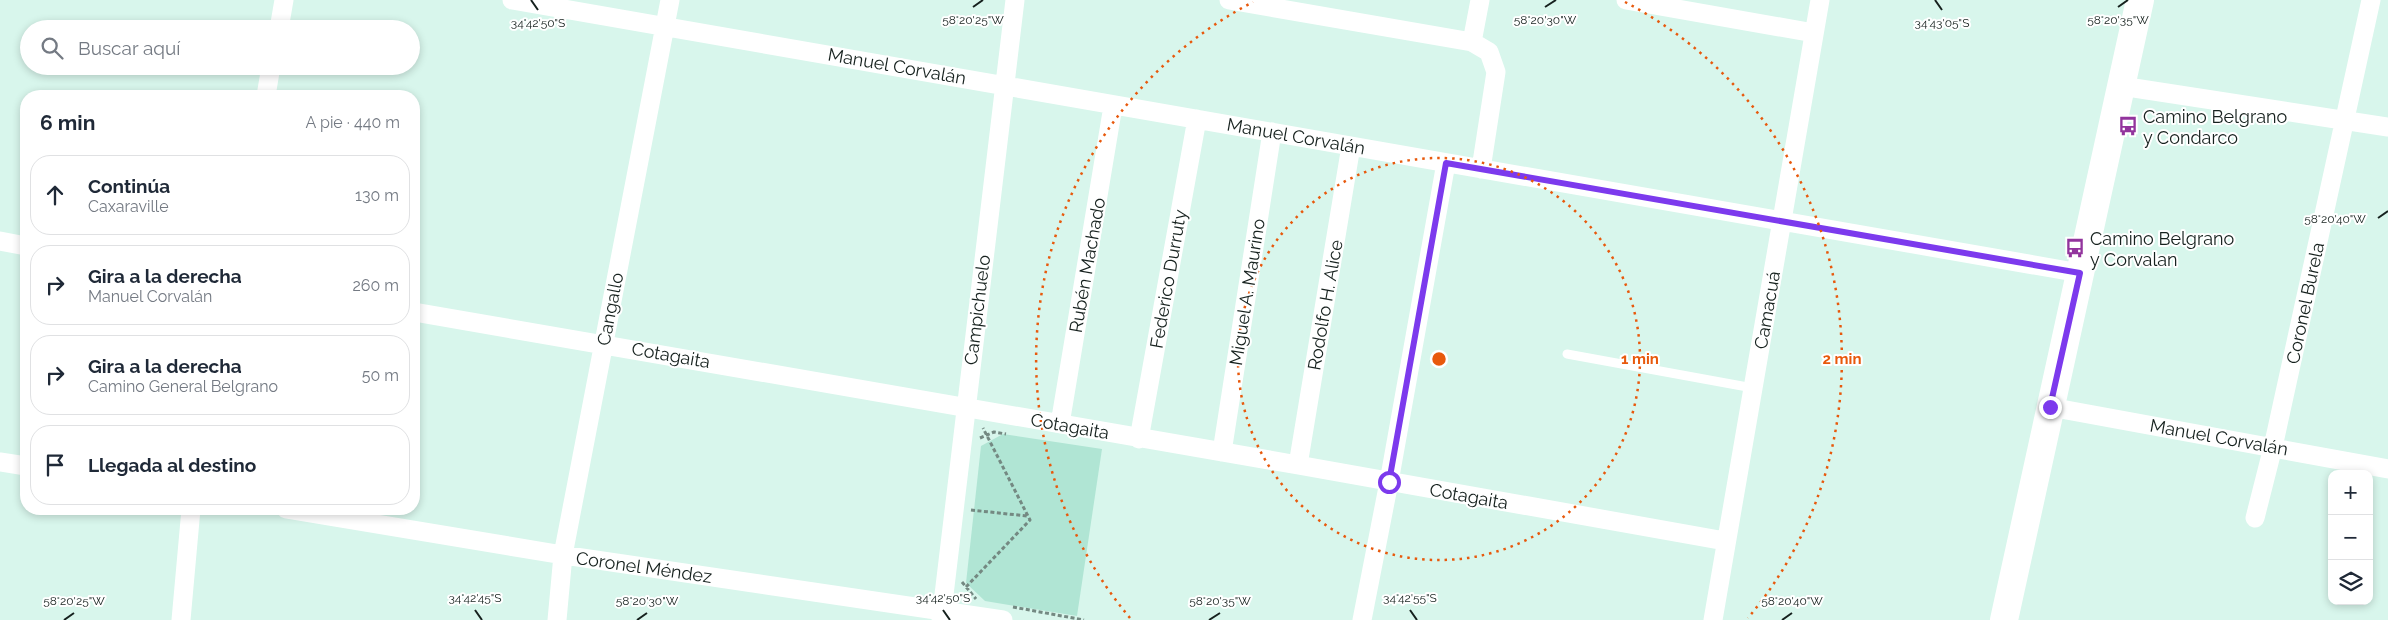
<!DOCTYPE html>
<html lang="es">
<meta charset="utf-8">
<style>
:root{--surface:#fff;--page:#f2f2f3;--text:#1f2937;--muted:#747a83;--line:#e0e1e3}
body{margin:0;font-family:Raleway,sans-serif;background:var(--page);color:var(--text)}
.controls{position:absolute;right:15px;bottom:15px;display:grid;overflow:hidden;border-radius:10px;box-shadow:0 2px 8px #0003}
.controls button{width:45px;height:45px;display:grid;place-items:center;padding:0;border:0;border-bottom:1px solid var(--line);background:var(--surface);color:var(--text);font:25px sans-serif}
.stop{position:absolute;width:15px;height:15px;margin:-11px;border:4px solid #7c3aed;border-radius:50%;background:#fff}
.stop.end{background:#7c3aed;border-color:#fff;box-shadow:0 1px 5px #0008}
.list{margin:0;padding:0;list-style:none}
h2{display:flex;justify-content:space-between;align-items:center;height:65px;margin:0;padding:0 20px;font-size:21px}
h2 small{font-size:16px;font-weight:400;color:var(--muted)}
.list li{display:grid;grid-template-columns:32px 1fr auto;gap:15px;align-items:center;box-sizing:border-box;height:80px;margin:0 10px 10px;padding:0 10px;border:1px solid var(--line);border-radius:20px}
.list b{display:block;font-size:19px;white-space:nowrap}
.list p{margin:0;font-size:16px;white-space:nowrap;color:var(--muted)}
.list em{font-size:16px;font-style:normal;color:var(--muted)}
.icon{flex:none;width:28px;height:28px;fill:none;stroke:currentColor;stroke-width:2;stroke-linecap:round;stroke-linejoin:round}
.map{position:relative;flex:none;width:2388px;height:620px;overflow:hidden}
.search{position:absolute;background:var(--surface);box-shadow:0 2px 8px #0003;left:20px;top:20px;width:400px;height:55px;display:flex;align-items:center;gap:12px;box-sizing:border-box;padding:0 18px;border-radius:28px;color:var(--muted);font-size:19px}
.panel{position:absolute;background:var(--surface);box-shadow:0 2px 8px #0003;left:20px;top:90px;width:400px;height:425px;border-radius:20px}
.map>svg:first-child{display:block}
.green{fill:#b0e5d4}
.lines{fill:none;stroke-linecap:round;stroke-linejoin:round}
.path{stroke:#748982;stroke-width:3;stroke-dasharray:4 2.5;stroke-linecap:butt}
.lane{stroke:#fff;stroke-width:9}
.street{stroke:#fff;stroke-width:19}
.primary{stroke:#fff;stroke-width:28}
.route{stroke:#7c3aed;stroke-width:6}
.ticks{fill:none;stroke:#16211e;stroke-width:2}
.ring{fill:none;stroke:#e8590c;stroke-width:2.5;stroke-dasharray:2.5 5}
.labels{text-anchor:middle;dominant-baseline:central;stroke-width:4;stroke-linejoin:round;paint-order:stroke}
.street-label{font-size:18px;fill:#16211e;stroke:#fff}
.poi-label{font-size:18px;fill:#16211e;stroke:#fff;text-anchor:start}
.ticks-label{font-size:12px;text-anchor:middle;fill:#16211e;stroke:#fff;stroke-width:4;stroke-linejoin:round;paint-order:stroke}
.centre{fill:#e8590c;stroke:#fff;stroke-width:2.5}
.ring-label{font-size:15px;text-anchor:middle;font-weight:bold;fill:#e8590c;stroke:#fff;stroke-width:4;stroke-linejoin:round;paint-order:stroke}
</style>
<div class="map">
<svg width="2388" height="620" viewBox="0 0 2388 620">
<rect width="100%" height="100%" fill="#d8f6ec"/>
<path class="green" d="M1003,434L1102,449L1077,616L985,601L966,583L981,446Z"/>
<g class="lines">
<path class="path" d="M980,438L994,432L1006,434
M971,510L1027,516
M962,582L976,599
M966,587L1030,520L983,428
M1013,607L1084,620"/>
<path class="lane" d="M1567,354L1753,388"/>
<path class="street" d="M512,0L2080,273
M1229,0L1472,42
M1480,0L1472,42L1489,52L1496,72L1481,169
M1626,0L1814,33
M279,29L284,0
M2121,86L2388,127
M266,96L271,66
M0,241L26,246
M414,312L1298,465L1725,541
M2050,407L2388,469
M1060,424L1113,106
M1139,439L1197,119
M1222,452L1272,132
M0,462L26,466
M1298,465L1351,146
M286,509L563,555L1003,620
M2255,518L2273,447L2371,0
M181,620L191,509
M557,620L563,555L670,0
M941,620L1015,0
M1362,620L1389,482L1446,163
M1713,620L1820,0"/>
<path class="primary" d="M2004,620L2140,0"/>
</g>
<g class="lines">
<path class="route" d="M1389,482L1446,163L2080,273L2050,407"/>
</g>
<path class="ticks" d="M531,0L538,10M1935,0L1942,10M973,7L983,0M1545,7L1556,0M2118,7L2128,0M2378,218L2388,211M475,610L482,620M943,610L950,620M1410,610L1417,620M64,620L74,613M637,620L647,613M1209,620L1220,613M1782,620L1792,613"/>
<g class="ring">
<circle cx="1439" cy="359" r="201"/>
<path d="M1130 618A403 403 0 0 1 1253 2M1625 2A403 403 0 0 1 1748 618"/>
</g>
<defs>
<symbol id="bus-bare" viewBox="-9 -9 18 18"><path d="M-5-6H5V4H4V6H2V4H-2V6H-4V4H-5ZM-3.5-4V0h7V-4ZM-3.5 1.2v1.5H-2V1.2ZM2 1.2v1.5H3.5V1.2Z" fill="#92349d" stroke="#fff" stroke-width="2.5" paint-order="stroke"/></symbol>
</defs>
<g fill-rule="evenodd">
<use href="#bus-bare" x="2114" y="112" width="28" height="28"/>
<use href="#bus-bare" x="2061" y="234" width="28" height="28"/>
</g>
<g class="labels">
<g class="street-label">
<text transform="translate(897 66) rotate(10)">Manuel Corvalán</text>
<text transform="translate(1296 136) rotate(10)">Manuel Corvalán</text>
<text transform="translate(1087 265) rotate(-80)">Rubén Machado</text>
<text transform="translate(1168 279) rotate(-80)">Federico Durruty</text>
<text transform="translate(1247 292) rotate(-81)">Miguel A. Maurino</text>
<text transform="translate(2305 303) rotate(-78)">Coronel Burela</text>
<text transform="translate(1325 305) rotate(-80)">Rodolfo H. Alice</text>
<text transform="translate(610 309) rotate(-79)">Cangallo</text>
<text transform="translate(977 310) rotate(-83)">Campichuelo</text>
<text transform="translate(1767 310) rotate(-80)">Camacuá</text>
<text transform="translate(671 355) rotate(10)">Cotagaita</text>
<text transform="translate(1070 426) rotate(10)">Cotagaita</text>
<text transform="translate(2219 437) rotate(10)">Manuel Corvalán</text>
<text transform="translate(1469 496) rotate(10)">Cotagaita</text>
<text transform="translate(644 567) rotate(8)">Coronel Méndez</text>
</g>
<g class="poi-label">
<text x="2143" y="116">Camino Belgrano<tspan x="2143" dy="21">y Condarco</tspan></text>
<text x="2090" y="238">Camino Belgrano<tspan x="2090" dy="21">y Corvalan</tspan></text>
</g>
</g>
<g class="ticks-label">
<text x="973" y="24">58°20'25"W</text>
<text x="1545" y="24">58°20'30"W</text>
<text x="2118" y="24">58°20'35"W</text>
<text x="538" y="27">34°42'50"S</text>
<text x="1942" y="27">34°43'05"S</text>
<text x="2335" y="223">58°20'40"W</text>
<text x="475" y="602">34°42'45"S</text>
<text x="943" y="602">34°42'50"S</text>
<text x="1410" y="602">34°42'55"S</text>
<text x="74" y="605">58°20'25"W</text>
<text x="647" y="605">58°20'30"W</text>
<text x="1220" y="605">58°20'35"W</text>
<text x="1792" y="605">58°20'40"W</text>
</g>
<circle cx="1439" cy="359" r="8" class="centre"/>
<g class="ring-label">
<text x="1640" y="364">1 min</text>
<text x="1842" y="364">2 min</text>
</g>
</svg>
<div class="controls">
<button>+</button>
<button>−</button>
<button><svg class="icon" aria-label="layers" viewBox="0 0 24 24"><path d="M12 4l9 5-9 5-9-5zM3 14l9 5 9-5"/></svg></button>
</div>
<div class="stop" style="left:1389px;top:482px"></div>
<div class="stop end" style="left:2050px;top:407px"></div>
<div class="search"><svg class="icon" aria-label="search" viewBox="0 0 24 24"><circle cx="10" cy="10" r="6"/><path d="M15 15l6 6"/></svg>Buscar aquí</div>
<section class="panel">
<h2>6 min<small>A pie · 440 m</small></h2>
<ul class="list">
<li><svg class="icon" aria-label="ahead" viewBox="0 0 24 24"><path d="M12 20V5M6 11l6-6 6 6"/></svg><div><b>Continúa</b><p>Caxaraville</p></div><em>130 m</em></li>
<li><svg class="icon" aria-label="right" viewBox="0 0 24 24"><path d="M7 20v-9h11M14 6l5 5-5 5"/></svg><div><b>Gira a la derecha</b><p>Manuel Corvalán</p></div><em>260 m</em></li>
<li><svg class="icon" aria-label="right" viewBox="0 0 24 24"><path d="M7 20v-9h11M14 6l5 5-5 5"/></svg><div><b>Gira a la derecha</b><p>Camino General Belgrano</p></div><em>50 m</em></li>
<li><svg class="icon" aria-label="arrive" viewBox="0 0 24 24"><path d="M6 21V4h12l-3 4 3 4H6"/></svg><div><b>Llegada al destino</b></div></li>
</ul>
</section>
</div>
